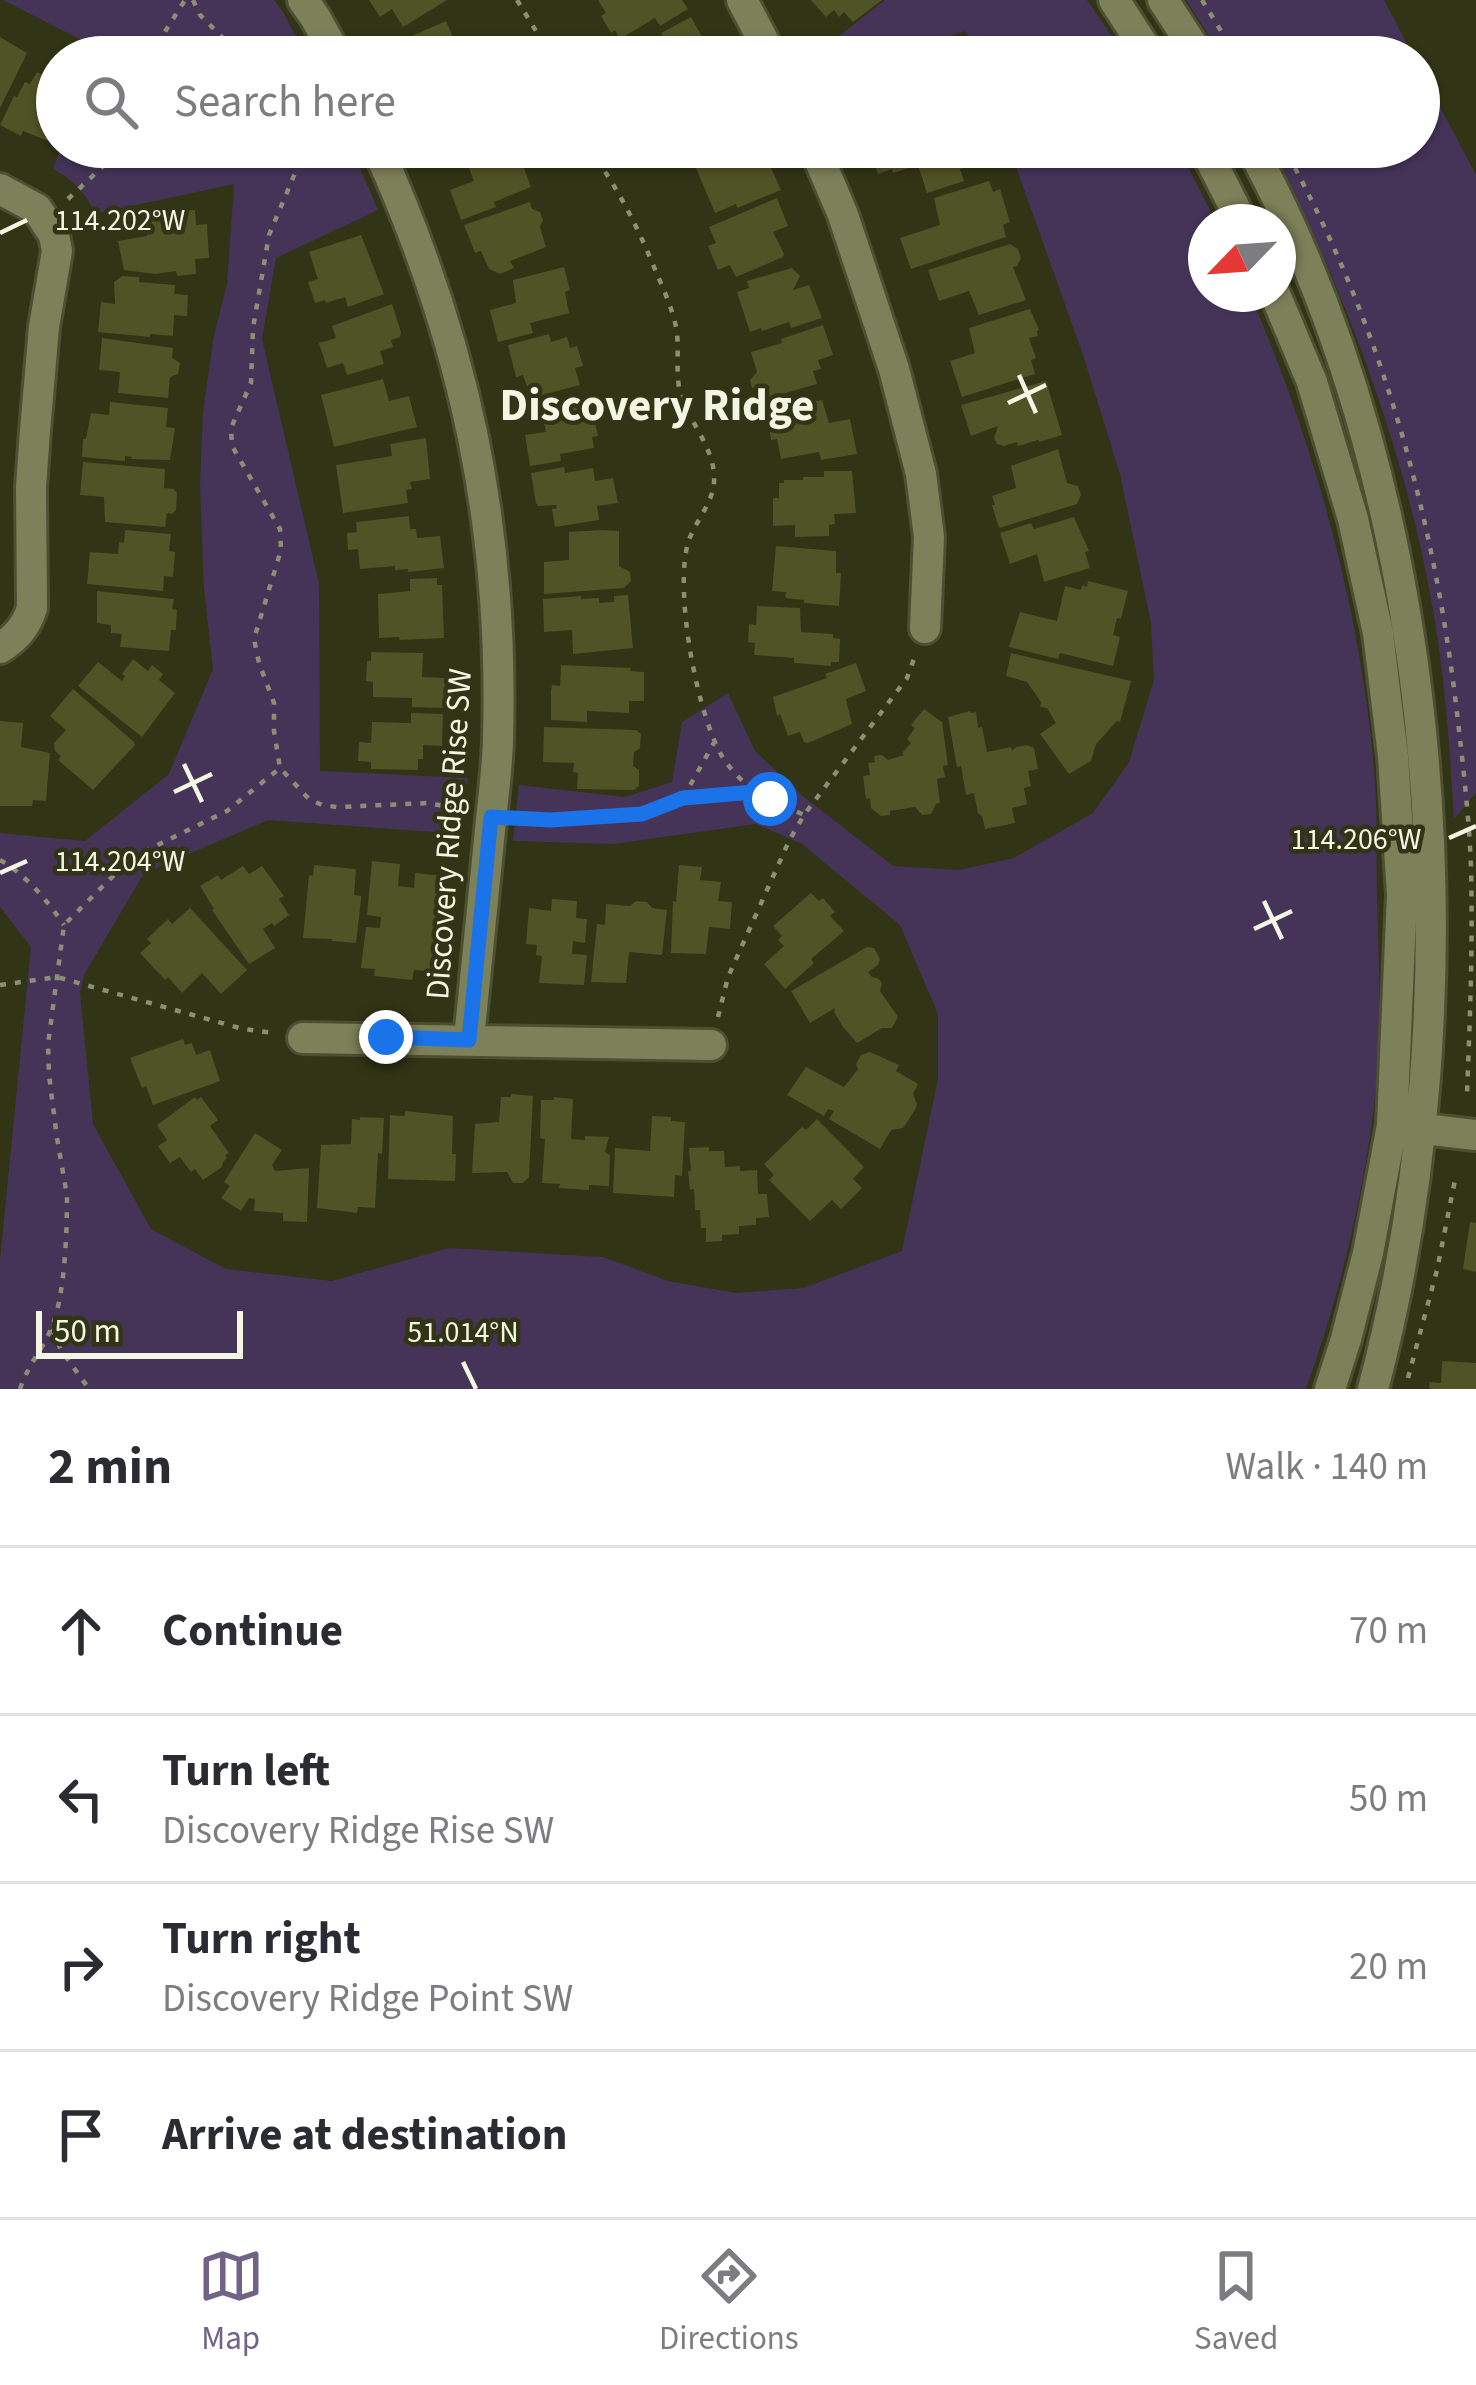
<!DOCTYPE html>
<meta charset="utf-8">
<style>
:root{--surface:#fff;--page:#f7f7f7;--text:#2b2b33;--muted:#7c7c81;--line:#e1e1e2;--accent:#726287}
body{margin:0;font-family:"Source Sans 3",sans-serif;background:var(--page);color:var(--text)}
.compass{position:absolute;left:1188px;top:204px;width:108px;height:108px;border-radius:50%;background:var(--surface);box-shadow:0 3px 9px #0004;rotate:245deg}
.scale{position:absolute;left:36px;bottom:30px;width:207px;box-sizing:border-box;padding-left:12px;border:6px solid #f3f6e3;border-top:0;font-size:33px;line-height:42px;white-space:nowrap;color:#f3f6e3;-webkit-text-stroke:9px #313415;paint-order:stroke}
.stop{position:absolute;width:36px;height:36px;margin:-27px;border:9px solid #1a73e8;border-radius:50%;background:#fff}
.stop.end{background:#1a73e8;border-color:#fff;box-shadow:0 3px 12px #0008}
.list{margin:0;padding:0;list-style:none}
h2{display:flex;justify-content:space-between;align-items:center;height:156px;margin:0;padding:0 48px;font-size:51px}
h2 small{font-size:39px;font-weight:400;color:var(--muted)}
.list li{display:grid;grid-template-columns:78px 1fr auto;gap:36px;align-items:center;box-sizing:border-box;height:168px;padding:0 48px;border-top:3px solid var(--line)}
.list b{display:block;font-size:45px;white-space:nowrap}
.list p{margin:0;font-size:39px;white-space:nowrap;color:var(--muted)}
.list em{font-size:39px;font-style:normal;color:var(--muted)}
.icon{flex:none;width:66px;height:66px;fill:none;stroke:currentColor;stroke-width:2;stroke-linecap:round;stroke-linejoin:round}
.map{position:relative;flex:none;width:1476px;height:1389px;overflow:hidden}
.search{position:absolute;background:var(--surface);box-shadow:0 3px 9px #0004;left:36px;right:36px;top:36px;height:132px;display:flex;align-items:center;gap:30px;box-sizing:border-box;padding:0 42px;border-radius:66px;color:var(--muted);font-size:45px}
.sheet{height:828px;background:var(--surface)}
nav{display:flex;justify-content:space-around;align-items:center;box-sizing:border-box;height:168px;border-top:3px solid var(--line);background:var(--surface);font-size:33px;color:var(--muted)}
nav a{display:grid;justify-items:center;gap:6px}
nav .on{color:var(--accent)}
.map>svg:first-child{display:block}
.green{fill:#453458}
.building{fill:#505325}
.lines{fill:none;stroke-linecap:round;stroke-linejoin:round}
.minor-casing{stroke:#4c4f32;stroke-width:36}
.path{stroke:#8c8f76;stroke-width:4.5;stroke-dasharray:6 9;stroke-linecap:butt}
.minor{stroke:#7d8159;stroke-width:30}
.route{stroke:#1a73e8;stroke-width:15}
.ticks{fill:none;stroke:#f3f6e3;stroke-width:4.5}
.labels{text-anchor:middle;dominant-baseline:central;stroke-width:9;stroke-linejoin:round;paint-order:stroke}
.street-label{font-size:33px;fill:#f3f6e3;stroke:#313415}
.district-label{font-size:45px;font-weight:bold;fill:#f3f6e3;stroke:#313415}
.ticks-label{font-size:30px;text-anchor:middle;fill:#f3f6e3;stroke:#313415;stroke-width:9;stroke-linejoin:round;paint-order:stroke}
</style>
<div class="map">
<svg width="1476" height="1389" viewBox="0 0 1476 1389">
<rect width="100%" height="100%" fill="#313415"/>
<path class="green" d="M3,0H274L283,12L307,57H97L99,49Z
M885,0H1087L1126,57H977L965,31L894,57H812Z
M1186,0H1384L1414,57H1223Z
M1419,67L1476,175V793L1454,819C1450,749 1445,679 1433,610C1405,448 1345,293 1272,147H1419Z
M61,147H351L378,210L276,258L262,339L319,584L320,771L468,778L462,834L268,820L144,873L84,975L80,993L93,1124L151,1229L226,1269L332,1281L449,1248L603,1257L668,1281L736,1293L803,1288L902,1251L938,1079V1014L900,925L802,844L756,824L613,844L513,841L519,785L625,797L672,782L682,722L728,693L755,751L804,797L893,866L959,870L1014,858L1093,813L1129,762L1154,680L1151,623L1120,474L1083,355L1009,147H1178L1216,222H1206V294H1250C1314,443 1360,606 1374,769C1378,811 1376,854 1377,896C1379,966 1382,1036 1374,1106C1362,1203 1339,1297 1306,1389H0V1260L31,947L0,907V833L85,841L169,774L213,669L204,588L200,484L203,412L214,335L227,284L234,184L95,214C85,192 74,180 53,169Z"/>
<path class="building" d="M369,0H447L403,27L392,9L380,17Z
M598,0H682L688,9L660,26L655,18L620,39L615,30L611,33L601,16L606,13Z
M811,0H882L853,22L844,12L839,17L834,10L826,17Z
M691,17L706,44L686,57H631L664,39L661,33Z
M446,21L455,42L461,39L469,57H391L387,47Z
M0,37L27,53L0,108Z
M37,72L57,82V128L50,142L23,131L21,136L0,125L14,96L17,97L25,82L30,84Z
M492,147H527L533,165L524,168L531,187L494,202L496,207L461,220L450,190L474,181L469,168L475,166L471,155Z
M656,147H702L669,164Z
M729,147H756L760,158L758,162L760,167L769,163L781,190L737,208L736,204L715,213L696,168L732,153Z
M869,147H974L979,163L960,169L964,181L927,193L918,165L893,173L892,169L878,174Z
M989,181L993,192L1000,189L1010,222L1003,225L1006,237L911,269L900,238L940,225L934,198Z
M777,198L788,226L773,232L784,254L783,257L736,277L730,265L718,270L708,246L716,243L709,227Z
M530,202L532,209L540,212L543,220L540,227L546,247L510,261L514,268L500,274L489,269L481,251L475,253L464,225Z
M195,210L196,225L207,224L209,258L195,259L196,274L177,276L176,271L155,274L124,270L118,241L147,236L143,213Z
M361,235L384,294L348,307L345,297L326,303L325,300L315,303L308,282L318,279L309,252Z
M1010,244L1018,249L1021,258L1017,266L1013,267L1026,300L979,315L969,291L939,301L928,270Z
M564,267L570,290L565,292L569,313L530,323L533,333L498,342L490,310L516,303L513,280Z
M792,268L800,276L793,290L809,285L822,318L791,328L789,322L762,331L761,328L750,332L737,292L749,288L747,281Z
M122,276L139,277V282L175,285L174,294L188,295L187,316L174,315L173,336L150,334V337L98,332L101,302L115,304L114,282Z
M392,304L401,332L400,337L391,340L393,347L380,351L384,364L347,375L343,363L327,368L319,343L336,338L332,326Z
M1030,309L1039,330L1037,331L1038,336L1029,338L1036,358L1031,360L1035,374L962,397L950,361L975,353L969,328Z
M823,325L833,355L818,360L821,369L813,371L817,384L765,399L762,390L752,388L750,380L757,372L751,352L782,343L781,339Z
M549,334L551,342L567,337L570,348L577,346L583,366L575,368L580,385L531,398L523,375L516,377L508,345Z
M102,338L173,348L172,358L180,363L178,374L170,377L168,398L118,393L120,372L99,370Z
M383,379L389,401L409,396L417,427L334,447L321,395Z
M1046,381L1062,435L1039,442L1038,440L1018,446L1017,442L1004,446L997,444L994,438L998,426L971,436L961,405Z
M589,396L598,436L592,437L594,448L560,454L561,461L530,466L525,435L546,432L540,405Z
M822,400L829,423L850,419L857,454L821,460L819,452L781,459L777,439L771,440L769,427L768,422L774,421L772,410Z
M110,402L168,408L166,427L175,428L170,460L131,459L132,457L125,456V461L82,457L83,439H86L91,413L109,415Z
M426,438L430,479L410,482L412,489L406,490L408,503L343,513L336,465L392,456L390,444Z
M1058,449L1067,483L1078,486L1081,495L1077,504L999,528L992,505H995L992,496L1016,488L1011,466Z
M83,462L165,469L164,488L174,489L177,493L176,510L172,514L167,513L165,527L105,522L104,497L80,495Z
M564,467L565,473L593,468L595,481L613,478L618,503L597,506L599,520L555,527L552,509L557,508L556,505L538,506L536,503L531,473Z
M824,471H852L856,513L834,514L835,524L829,525V536L795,537V525L773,526V498H779V483H784V480H803V477H824Z
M409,516L410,529H416L417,538L440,536L444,568L408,572V569L395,570V566L360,569L358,549L348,550L347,533L357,532L356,522Z
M1074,517L1089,551L1085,552L1090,568L1044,582L1037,554L1010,564L1000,533L1031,523L1034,529Z
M125,530L171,534L169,551L175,552L173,577L164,576L163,591L87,584L90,552L118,554L119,542L124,543Z
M601,530L619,531V566L630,572L631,581L624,588L544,594V562L569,560V532Z
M776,546L836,551V573H841L839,606L804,603V600L785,598L786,592L772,591Z
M437,578V585H442L444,638L400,640L399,637L379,638L378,594L410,591V579Z
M1088,581L1128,591L1121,619L1117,618L1113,635L1120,637L1113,666L1060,653L1058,659L1009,647L1020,612L1057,621L1065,586L1081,590L1082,585L1087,587Z
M97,591L174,599L172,609L177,610L176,625V630H171L169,651L120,647L122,634L111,633V625L97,623Z
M628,595L633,648L573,654L572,630L544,632L543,599L581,596V599L599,598V603L614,602V596Z
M757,606L800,608L801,632L833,634V638L840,639L839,662H831V666L794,663V658L754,655L755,643L748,642L749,624L756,625Z
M371,652L423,653L422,677L445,678L444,708L412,707V698L373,697V682L366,681L367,661H371Z
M1011,653L1131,681L1120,722L1117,721L1096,744L1091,761L1069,774L1040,734L1056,723L1047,708L1040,707L1041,702L1027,682L1006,676Z
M133,659L148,671L152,665L163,674L159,680L175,693L142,737L78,686L98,662L122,681L125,676L122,674Z
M856,663L866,691L846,699L852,724L808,743L804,742L800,732L788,736L780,714L777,716L773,697L827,678L825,674Z
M561,665L631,668L630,671L644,672V701H629V713L587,711V722L551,720V691L552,685L560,686Z
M73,689L134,742L135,745L93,790L58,760L61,756L55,751L54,743L66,730L50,716Z
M924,709L942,722L948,765L943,766L945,777L937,779L940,803L936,804L931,814L922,815L915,807L890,811V815L881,816L871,808L870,798L866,799L863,776L870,775L868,763L875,762L874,756L882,755L888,760L904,755L902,753L911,743L907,739L915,728L911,725Z
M970,711L971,713L976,712L978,728L982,727L987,752L1011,747L1012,751L1016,747L1026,745L1034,748L1038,769L1028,771L1031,786L1024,788L1027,804L1012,808L1015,823L985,829L982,816L978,813L974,793L966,795L961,766L957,767L948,717Z
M411,713L443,714L442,746L423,745V759H418V770L371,769V762L358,761L359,742L371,743L372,722L411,723Z
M0,721L23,723L21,747L50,753L46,801L33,800L32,806H0Z
M544,727L636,730L641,734L640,748L634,752L633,766L639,770V786L634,790L577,789L578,773L573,772L574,763L543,762Z
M372,861L400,864L398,886L414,888L415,873L444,876L440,910H443L434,972L414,970L412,980L374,976L375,969L361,968L366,927L380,928L381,917L367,915Z
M314,865L356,869L354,895L361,896V900L356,943L332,941V939L303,938L309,875L313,876Z
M679,865L702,867L700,880L721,882L718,901L732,902L730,929L709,927L706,954L671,953L673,901L676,902Z
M243,866L249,874L262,866L284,896L279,899L289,915L274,926L272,923L263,929L275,948L249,964L212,910L214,909L200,886L218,875L221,880Z
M811,893L819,901L823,898L835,912L830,916L844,931L811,959L814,963L785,989L764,964L784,946L778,940L782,936L773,926Z
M552,899L577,901L576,918L587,919L585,943L573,941L572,954L587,955L584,985L539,983L542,956L536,955L537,945L526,944L529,908L551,911Z
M636,901L647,902L652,908L667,910L662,955L629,952L626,983L591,982L597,924L605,925L606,904L630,906Z
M190,908L247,970L221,994L202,973L182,993L168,977L165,980L140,953L151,943L147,939L168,919L172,924Z
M867,947L874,948L880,959L878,965L868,972L872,977L879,979L882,983L880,991L898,1017L892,1028H882L857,1043L843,1027L834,1012L835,1008L810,1023L791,991Z
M183,1039L185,1045L192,1043L196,1055L210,1050L220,1081L153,1105L146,1086L142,1088L130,1058Z
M870,1052L899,1065L896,1071L918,1084L913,1094L917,1104L915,1110L903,1128L891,1130L880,1149L829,1119L834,1111L828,1109L824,1116L787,1095L806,1067L844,1087L858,1069L856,1064L861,1055Z
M511,1094L533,1096L529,1177L523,1183H513L507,1172L472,1173L475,1124L499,1122L501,1097H511Z
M195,1097L197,1100L201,1097L218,1120L210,1126L229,1153L225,1155L227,1158L223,1162L222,1167L203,1180L195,1169L191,1172L180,1157L170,1163L158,1146L167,1140L157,1125Z
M554,1097L573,1099L571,1139L585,1140V1136L609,1137L605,1152L610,1155L609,1186L589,1185V1190L559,1188L560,1184L542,1183L545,1139L540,1138L541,1100H554Z
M405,1111L453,1116L452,1154H456L455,1181L388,1179L390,1115L405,1116Z
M652,1116L671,1117V1121L685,1122L682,1176L675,1175L674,1197L613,1193L615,1148L650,1151Z
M360,1117L384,1118L382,1154L378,1153L375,1208L358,1207L357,1213L317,1208L321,1145L351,1144L352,1119L360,1120Z
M817,1119L864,1167L853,1179L862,1188L841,1209L832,1200L810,1221L769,1180L774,1175L764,1164L802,1127L806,1130Z
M255,1133L282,1150L272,1165L275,1171L309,1168L307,1222L283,1221V1213L254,1211L255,1199L249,1198L241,1211L221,1198L230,1186L224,1182Z
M709,1147V1151H724L725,1167L740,1166V1171L757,1170L758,1194H767L769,1217L756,1218V1225L739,1226V1234L722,1235V1241L706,1242V1228H701L700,1210H695L694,1189L690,1190L688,1171H691L689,1148Z
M1470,1222L1476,1223V1272L1463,1269Z
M1442,1361L1476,1363V1389H1430L1429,1382L1441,1383Z"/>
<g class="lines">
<defs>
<path id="minor" d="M303,0L315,17L337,57
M742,0L772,57
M1114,0L1151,57
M1163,0L1200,57
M377,147C465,341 504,527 498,740C497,773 492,807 489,840C482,906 476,973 469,1039
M814,147L843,215L894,369L921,474L929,537L925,628
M1204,147L1242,222
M1251,147C1445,504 1476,1002 1373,1389
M0,189L37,209L54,235L57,251L44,327L35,431L31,487L32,608C26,627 16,638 0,648
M1275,294L1312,382L1353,519L1378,633L1393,756L1402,895L1392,1125L1368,1253L1346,1339L1330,1389
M303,1038L711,1045
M1416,1128L1476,1135"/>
</defs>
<use href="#minor" class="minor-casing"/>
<path class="path" d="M193,0L200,15L233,48
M517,0L536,31L546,57
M1202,0L1237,57
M149,57L185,0
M216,57C235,47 252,45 272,57
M306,147L269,235L253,328L251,383L231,428L232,446L280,529L281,550L254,639L259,663L274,703V731L280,768L309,799L322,805L337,807L429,803L462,810
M588,147C616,185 636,223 654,267C662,286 672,307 676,327C680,348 675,371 680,392C688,421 713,445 714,476C716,501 695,520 688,543C674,592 697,715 723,758C731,770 743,782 754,792
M1295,168C1385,338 1435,523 1457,713C1463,764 1469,816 1471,867C1473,943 1470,1018 1467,1094
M68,199L112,158L118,147
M683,798L715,741
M520,820L642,815L683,798L754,792L804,815
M0,860C26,875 47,900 64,925
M0,985L57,977L243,1029L274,1033
M718,1017L728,977L789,841L804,815L907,678L915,656
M52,1329L61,1350L89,1389
M1408,1378L1437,1270L1456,1175
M20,1389C27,1367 42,1350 51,1329C65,1297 67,1232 67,1196L57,1138L49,1075L48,1044L64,925L131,858L227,811L280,768"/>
<use href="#minor" class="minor"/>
</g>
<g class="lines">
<path class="route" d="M386,1037L469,1040L491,817L551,820L642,814L683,798L754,792L770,799"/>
</g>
<path class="ticks" d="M0,233L27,220M1019,375L1036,413M1008,403L1046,385M184,764L202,802M174,792L212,774M1449,838L1476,826M0,873L27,861M1264,901L1282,939M1254,929L1292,911M463,1362L476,1389"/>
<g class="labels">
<g class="street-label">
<text transform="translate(449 834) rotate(-86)">Discovery Ridge Rise SW</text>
</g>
<g class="district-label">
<text x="657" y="406">Discovery Ridge</text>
</g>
</g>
<g class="ticks-label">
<text x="120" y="230">114.202°W</text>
<text x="1356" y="849">114.206°W</text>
<text x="120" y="871">114.204°W</text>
<text x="463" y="1342">51.014°N</text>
</g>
</svg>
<svg class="compass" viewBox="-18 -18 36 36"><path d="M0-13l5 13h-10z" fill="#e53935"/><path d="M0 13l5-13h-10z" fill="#7c7c81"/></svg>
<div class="scale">50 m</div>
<div class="stop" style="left:770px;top:799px"></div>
<div class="stop end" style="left:386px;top:1037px"></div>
<div class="search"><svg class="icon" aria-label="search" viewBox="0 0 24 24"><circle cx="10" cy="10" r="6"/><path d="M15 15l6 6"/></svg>Search here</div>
</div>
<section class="sheet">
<h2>2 min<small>Walk · 140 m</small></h2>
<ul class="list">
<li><svg class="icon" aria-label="ahead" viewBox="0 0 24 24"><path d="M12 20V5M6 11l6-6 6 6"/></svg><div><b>Continue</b></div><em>70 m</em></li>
<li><svg class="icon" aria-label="left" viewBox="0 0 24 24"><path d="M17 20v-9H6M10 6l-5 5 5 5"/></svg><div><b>Turn left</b><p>Discovery Ridge Rise SW</p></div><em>50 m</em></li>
<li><svg class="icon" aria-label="right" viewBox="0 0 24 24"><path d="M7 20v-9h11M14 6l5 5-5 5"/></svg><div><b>Turn right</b><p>Discovery Ridge Point SW</p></div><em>20 m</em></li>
<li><svg class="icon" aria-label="arrive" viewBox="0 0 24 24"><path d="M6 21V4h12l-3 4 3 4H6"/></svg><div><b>Arrive at destination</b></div></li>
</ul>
</section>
<nav>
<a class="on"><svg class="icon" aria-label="map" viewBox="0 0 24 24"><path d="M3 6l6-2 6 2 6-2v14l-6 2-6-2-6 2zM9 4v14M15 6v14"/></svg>Map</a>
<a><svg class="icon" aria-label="directions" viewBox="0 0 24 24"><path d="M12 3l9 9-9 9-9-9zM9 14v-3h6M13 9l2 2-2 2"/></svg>Directions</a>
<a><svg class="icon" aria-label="saved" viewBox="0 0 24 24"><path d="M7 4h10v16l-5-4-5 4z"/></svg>Saved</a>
</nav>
